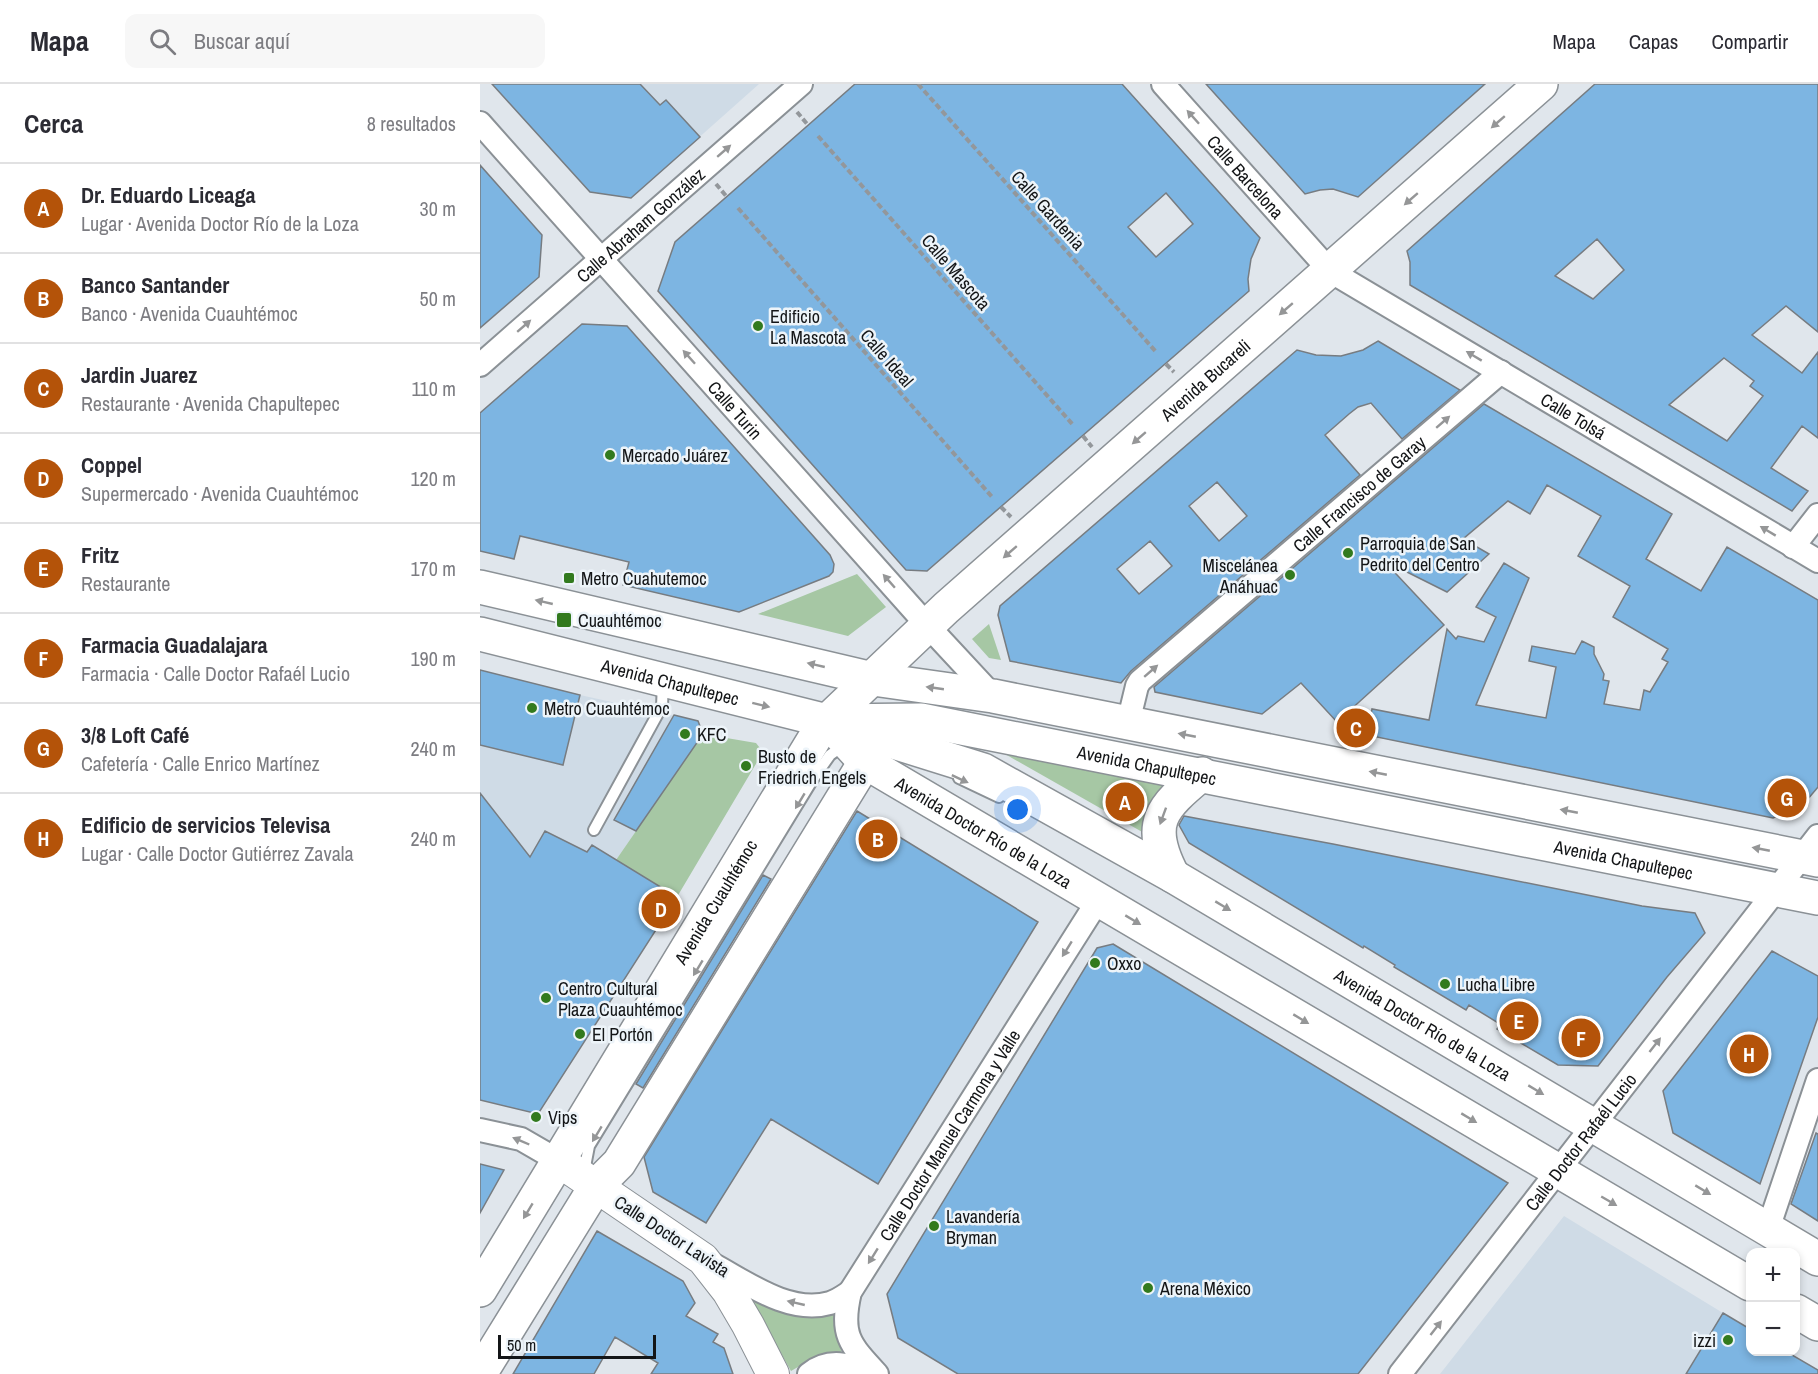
<!DOCTYPE html>
<html lang="es">
<meta charset="utf-8">
<style>
:root{--surface:#fff;--page:#f7f7f7;--text:#2b2b33;--muted:#7c7c81;--line:#e1e1e2;--accent:#b45309}
body{margin:0;font-family:"Archivo Narrow",sans-serif;background:var(--page);color:var(--text)}
.controls{position:absolute;right:18px;bottom:18px;display:grid;overflow:hidden;border-radius:12px;box-shadow:0 3px 9px #0003}
.controls button{width:54px;height:54px;display:grid;place-items:center;padding:0;border:0;border-bottom:2px solid var(--line);background:var(--surface);color:var(--text);font:30px sans-serif}
.scale{position:absolute;left:18px;bottom:15px;width:158px;box-sizing:border-box;padding-left:6px;border:3px solid #131517;border-top:0;font-size:16px;line-height:21px;white-space:nowrap;color:#131517;-webkit-text-stroke:4px #edf4f9;paint-order:stroke}
.you{position:absolute;left:538px;top:726px;width:21px;height:21px;margin:-15px;border:4px solid #fff;border-radius:50%;background:#1a73e8;box-shadow:0 0 0 9px #1a73e833}
.badge{display:grid;place-items:center;width:39px;height:39px;border-radius:50%;background:var(--accent);color:#fff;font-size:20px;font-weight:700}
.pin{position:absolute;translate:-50% -50%;border:3px solid #fff;box-shadow:0 2px 6px #0006}
.list{margin:0;padding:0;list-style:none}
h2{display:flex;justify-content:space-between;align-items:center;height:78px;margin:0;padding:0 24px;font-size:26px}
h2 small{font-size:20px;font-weight:400;color:var(--muted)}
.list li{display:grid;grid-template-columns:39px 1fr auto;gap:18px;align-items:center;box-sizing:border-box;height:90px;padding:0 24px;border-top:2px solid var(--line)}
.list b{display:block;font-size:22px;white-space:nowrap}
.list p{margin:0;font-size:20px;white-space:nowrap;color:var(--muted)}
.list em{font-size:20px;font-style:normal;color:var(--muted)}
.icon{flex:none;width:33px;height:33px;fill:none;stroke:currentColor;stroke-width:2;stroke-linecap:round;stroke-linejoin:round}
.map{position:relative;flex:none;width:1338px;height:1290px;overflow:hidden}
header{display:flex;align-items:center;gap:36px;box-sizing:border-box;height:84px;padding:0 30px;background:var(--surface);border-bottom:2px solid var(--line)}
header strong{font-size:28px}
nav{display:flex;gap:33px;margin-inline-start:auto;font-size:21px}
.search{width:420px;height:54px;background:var(--page);display:flex;align-items:center;gap:15px;box-sizing:border-box;padding:0 21px;border-radius:12px;color:var(--muted);font-size:22px}
main{display:flex}
aside{flex:1;background:var(--surface)}
.map>svg:first-child{display:block}
.built{fill:#cfdbe6}
.green{fill:#a6c7a4}
.building{fill:#7db5e2;stroke:#777c81;stroke-width:1.5;fill-rule:evenodd}
.lines{fill:none;stroke-linecap:round;stroke-linejoin:round}
.lane-casing{stroke:#8b9196;stroke-width:14}
.street-casing{stroke:#8b9196;stroke-width:26}
.secondary-casing{stroke:#8b9196;stroke-width:34}
.primary-casing{stroke:#8b9196;stroke-width:36}
.path{stroke:#93979b;stroke-width:4;stroke-dasharray:6 3;stroke-linecap:butt}
.lane{stroke:#fff;stroke-width:10}
.street{stroke:#fff;stroke-width:22}
.secondary{stroke:#fff;stroke-width:32}
.primary{stroke:#fff;stroke-width:33}
.oneway{fill:#959697}
.poi-dot{fill:#327a1e;stroke:#edf4f9;stroke-width:2}
.labels{text-anchor:middle;dominant-baseline:central;stroke-width:5;stroke-linejoin:round;paint-order:stroke}
.street-label{font-size:18px;fill:#131517;stroke:#edf4f9}
.poi-label{font-size:18px;fill:#131517;stroke:#edf4f9;text-anchor:start}
</style>
<header>
<strong>Mapa</strong>
<div class="search"><svg class="icon" aria-label="search" viewBox="0 0 24 24"><circle cx="10" cy="10" r="6"/><path d="M15 15l6 6"/></svg>Buscar aquí</div>
<nav><a>Mapa</a><a>Capas</a><a>Compartir</a></nav>
</header>
<main>
<aside>
<h2>Cerca<small>8 resultados</small></h2>
<ul class="list">
<li><span class="badge">A</span><div><b>Dr. Eduardo Liceaga</b><p>Lugar · Avenida Doctor Río de la Loza</p></div><em>30 m</em></li>
<li><span class="badge">B</span><div><b>Banco Santander</b><p>Banco · Avenida Cuauhtémoc</p></div><em>50 m</em></li>
<li><span class="badge">C</span><div><b>Jardin Juarez</b><p>Restaurante · Avenida Chapultepec</p></div><em>110 m</em></li>
<li><span class="badge">D</span><div><b>Coppel</b><p>Supermercado · Avenida Cuauhtémoc</p></div><em>120 m</em></li>
<li><span class="badge">E</span><div><b>Fritz</b><p>Restaurante</p></div><em>170 m</em></li>
<li><span class="badge">F</span><div><b>Farmacia Guadalajara</b><p>Farmacia · Calle Doctor Rafaél Lucio</p></div><em>190 m</em></li>
<li><span class="badge">G</span><div><b>3/8 Loft Café</b><p>Cafetería · Calle Enrico Martínez</p></div><em>240 m</em></li>
<li><span class="badge">H</span><div><b>Edificio de servicios Televisa</b><p>Lugar · Calle Doctor Gutiérrez Zavala</p></div><em>240 m</em></li>
</ul>
</aside>
<div class="map">
<svg width="1338" height="1290" viewBox="0 0 1338 1290">
<rect width="100%" height="100%" fill="#e0e6ec"/>
<path class="built" d="M12,0H279L151,114L110,108Z
M0,586L100,611L218,637L223,650L136,776L197,813L58,1030L0,1016Z
M1084,1132L1243,1229L1206,1290H960Z"/>
<path class="green" d="M377,490L406,523L368,552L278,530Z
M509,540L521,576L509,574L492,555Z
M223,650L276,659L283,668L197,813L136,776Z
M525,670L685,702L664,749Z
M269,1213L302,1228L329,1232L359,1223L355,1245L362,1270L337,1272L311,1287Z"/>
<path class="building" d="M12,0H160L180,21L186,16L220,53L151,114L110,108Z
M375,0H642L780,154L771,175L768,195L769,207L447,487L426,486L178,207L195,158ZM686,109L713,140L676,173L648,143Z
M726,0H1005L878,113L853,105L840,106L825,110Z
M1115,0H1338V248L1306,222L1272,251L1322,289L1338,268V354L1322,342L1291,384L1328,407L1312,427L930,201V178L927,167ZM1117,155L1144,186L1113,215L1075,192ZM1244,274L1274,297L1270,302L1283,312L1247,357L1189,321Z
M0,81L62,151L59,193L0,244Z
M102,240L147,242L350,471L354,480L353,488L349,492L259,528L143,501L149,478L40,452L34,475L0,467V329Z
M898,257L980,306L922,355L891,319L878,323L869,330L845,351L880,391L651,587L641,599L530,577L518,531L520,522L817,266L836,271L861,272L883,266ZM737,398L767,432L739,457L709,422ZM670,457L692,482L659,510L637,485Z
M1004,320L1192,430L1166,475L1221,507L1247,463L1338,516V703L1322,722L1293,734L887,651L892,625L949,636L967,545L976,555L978,552L1004,558L1016,533L996,523L1024,479L1049,494L996,621L1066,634L1076,583L1049,577L1052,562L1095,570L1102,557L1114,563V570L1124,590L1123,596L1129,597L1124,620L1160,626L1164,606L1170,608L1188,578L1182,575L1188,565L1133,533L1150,502L1098,472L1121,432L1067,401L1050,430L1028,417L983,455L1009,470L967,508L903,476L964,541L857,638L821,599L782,630L675,608L674,603Z
M0,586L100,611L83,681L0,661Z
M194,631L218,637L223,650L156,747L134,736Z
M0,709L50,773L65,747L107,768L112,761L197,813L58,1030L0,1016Z
M377,727L558,838L398,1100L291,1035L226,1139L173,1108L164,1073Z
M704,732L853,760L1162,822L1215,829L1225,849L1187,893L1118,982L1078,981L1017,945L1020,940L989,921L986,926L914,883L915,881L884,862L883,864L709,759L699,741Z
M283,791L291,795L163,1004L156,1000Z
M633,860L1028,1099L878,1290H478L418,1254L407,1210L617,864Z
M1292,867L1338,892V933L1280,1100L1193,1049L1183,1007Z
M1336,1049L1338,1050V1137L1311,1120Z
M0,1080L24,1086L0,1129Z
M117,1147L203,1197L215,1219L206,1232L238,1250L233,1258L244,1264L253,1290H171L178,1279L135,1253L114,1290H33Z
M1243,1229L1270,1245V1268H1307L1338,1286V1290H1206Z"/>
<g class="lines">
<defs>
<path id="lane" d="M479,694L519,713
M114,746L182,622L183,599
M104,1088L109,1062L333,695L350,671L364,661"/>
<g id="street">
<path id="s1" d="M683,0L850,187L1338,477"/>
<path id="s2" d="M0,39L447,541L513,612"/>
<path id="s3" d="M0,281L321,0"/>
<path d="M1313,463L1338,431"/>
<path id="s4" d="M648,639L657,602L660,597L1021,288"/>
<path d="M0,1046L41,1055L79,1077"/>
<path d="M1288,1145L1338,996"/>
<path d="M232,1180C266,1198 309,1231 350,1219C357,1217 364,1212 370,1208"/>
<path d="M329,1290C349,1274 370,1280 392,1290"/>
<path id="s5" d="M397,1290C369,1260 360,1250 370,1208L619,815"/>
<path id="s6" d="M920,1290L1338,752"/>
</g>
<path id="secondary" d="M79,1077L223,1175L248,1207L268,1241L293,1290"/>
<g id="primary">
<path d="M0,503L393,595L513,612L1338,776"/>
<path id="s7" d="M0,550L347,637L441,636L1338,814"/>
<path id="s8" d="M351,641L385,678L1270,1200"/>
<path id="s9" d="M375,646L503,686L693,792L1338,1175"/>
<path d="M693,792C665,739 681,724 722,690"/>
<path id="s10" d="M0,1206L339,647L347,637L466,524L1061,0"/>
<path d="M1316,1227L1338,1240"/>
<path d="M0,1290L116,1102L139,1079L385,678"/>
</g>
</defs>
<use href="#lane" class="lane-casing"/>
<use href="#street" class="street-casing"/>
<use href="#secondary" class="secondary-casing"/>
<use href="#primary" class="primary-casing"/>
<path class="path" d="M438,0L677,269
M317,28L328,41
M338,52L594,342
M236,100L247,113
M258,124L513,414
M686,280L694,288
M603,352L612,363
M521,423L531,433"/>
<use href="#lane" class="lane"/>
<use href="#street" class="street"/>
<use href="#secondary" class="secondary"/>
<use href="#primary" class="primary"/>
</g>
<defs><path id="oneway-solid" d="M-6-.8H1V-3.2L6.5 0L1 3.2V.8H-6Z" transform="scale(1.5)"/></defs>
<g class="oneway">
<use href="#oneway-solid" transform="translate(713 33) rotate(-132)"/>
<use href="#oneway-solid" transform="translate(1018 38) rotate(139)"/>
<use href="#oneway-solid" transform="translate(244 67) rotate(-41)"/>
<use href="#oneway-solid" transform="translate(931 115) rotate(139)"/>
<use href="#oneway-solid" transform="translate(806 225) rotate(139)"/>
<use href="#oneway-solid" transform="translate(44 242) rotate(-41)"/>
<use href="#oneway-solid" transform="translate(994 272) rotate(-149)"/>
<use href="#oneway-solid" transform="translate(209 273) rotate(-132)"/>
<use href="#oneway-solid" transform="translate(963 338) rotate(-41)"/>
<use href="#oneway-solid" transform="translate(659 354) rotate(139)"/>
<use href="#oneway-solid" transform="translate(1288 447) rotate(-149)"/>
<use href="#oneway-solid" transform="translate(530 468) rotate(139)"/>
<use href="#oneway-solid" transform="translate(409 497) rotate(-131)"/>
<use href="#oneway-solid" transform="translate(64 518) rotate(-167)"/>
<use href="#oneway-solid" transform="translate(336 581) rotate(-167)"/>
<use href="#oneway-solid" transform="translate(671 587) rotate(-41)"/>
<use href="#oneway-solid" transform="translate(455 604) rotate(-172)"/>
<use href="#oneway-solid" transform="translate(281 621) rotate(14)"/>
<use href="#oneway-solid" transform="translate(707 651) rotate(-169)"/>
<use href="#oneway-solid" transform="translate(898 689) rotate(-169)"/>
<use href="#oneway-solid" transform="translate(480 695) rotate(25)"/>
<use href="#oneway-solid" transform="translate(320 717) rotate(121)"/>
<use href="#oneway-solid" transform="translate(1089 727) rotate(-169)"/>
<use href="#oneway-solid" transform="translate(683 732) rotate(110)"/>
<use href="#oneway-solid" transform="translate(1281 765) rotate(-169)"/>
<use href="#oneway-solid" transform="translate(743 822) rotate(31)"/>
<use href="#oneway-solid" transform="translate(653 836) rotate(31)"/>
<use href="#oneway-solid" transform="translate(587 865) rotate(122)"/>
<use href="#oneway-solid" transform="translate(218 884) rotate(121)"/>
<use href="#oneway-solid" transform="translate(821 935) rotate(31)"/>
<use href="#oneway-solid" transform="translate(1175 961) rotate(-52)"/>
<use href="#oneway-solid" transform="translate(1056 1006) rotate(31)"/>
<use href="#oneway-solid" transform="translate(989 1034) rotate(31)"/>
<use href="#oneway-solid" transform="translate(117 1050) rotate(121)"/>
<use href="#oneway-solid" transform="translate(41 1057) rotate(-157)"/>
<use href="#oneway-solid" transform="translate(1223 1106) rotate(31)"/>
<use href="#oneway-solid" transform="translate(1129 1117) rotate(30)"/>
<use href="#oneway-solid" transform="translate(48 1127) rotate(121)"/>
<use href="#oneway-solid" transform="translate(393 1172) rotate(122)"/>
<use href="#oneway-solid" transform="translate(316 1219) rotate(-167)"/>
<use href="#oneway-solid" transform="translate(956 1244) rotate(-52)"/>
</g>
<g class="poi-dot">
<circle cx="278" cy="242" r="6"/>
<circle cx="130" cy="371" r="6"/>
<circle cx="868" cy="469" r="6"/>
<circle cx="810" cy="491" r="6"/>
<rect x="83" y="488" width="12" height="12" rx="3"/>
<rect x="76" y="528" width="16" height="16" rx="3"/>
<circle cx="52" cy="624" r="6"/>
<circle cx="205" cy="650" r="6"/>
<circle cx="266" cy="682" r="6"/>
<circle cx="615" cy="879" r="6"/>
<circle cx="965" cy="900" r="6"/>
<circle cx="66" cy="914" r="6"/>
<circle cx="100" cy="950" r="6"/>
<circle cx="56" cy="1033" r="6"/>
<circle cx="454" cy="1142" r="6"/>
<circle cx="668" cy="1204" r="6"/>
<circle cx="1248" cy="1256" r="6"/>
</g>
<g class="labels">
<g class="street-label">
<text stroke="none"><textPath href="#s1" startOffset="124">Calle Barcelona</textPath></text>
<text transform="translate(568 126) rotate(48)">Calle Gardenia</text>
<text stroke="none"><textPath href="#s3" startOffset="213">Calle Abraham González</textPath></text>
<text transform="translate(476 188) rotate(49)">Calle Mascota</text>
<text transform="translate(407 274) rotate(49)">Calle Ideal</text>
<text stroke="none"><textPath href="#s10" startOffset="1176">Avenida Bucareli</textPath></text>
<text stroke="none"><textPath href="#s2" startOffset="384">Calle Turin</textPath></text>
<text stroke="none"><textPath href="#s1" startOffset="534">Calle Tolsá</textPath></text>
<text stroke="none"><textPath href="#s4" startOffset="332">Calle Francisco de Garay</textPath></text>
<text stroke="none"><textPath href="#s7" startOffset="196">Avenida Chapultepec</textPath></text>
<text stroke="none"><textPath href="#s7" startOffset="682">Avenida Chapultepec</textPath></text>
<text stroke="none"><textPath href="#s8" startOffset="188">Avenida Doctor Río de la Loza</textPath></text>
<text stroke="none"><textPath href="#s7" startOffset="1168">Avenida Chapultepec</textPath></text>
<text stroke="none"><textPath href="#s10" startOffset="454">Avenida Cuauhtémoc</textPath></text>
<text stroke="none"><textPath href="#s9" startOffset="642">Avenida Doctor Río de la Loza</textPath></text>
<text stroke="none"><textPath href="#s5" startOffset="278">Calle Doctor Manuel Carmona y Valle</textPath></text>
<text stroke="none"><textPath href="#s6" startOffset="294">Calle Doctor Rafaél Lucio</textPath></text>
<text transform="translate(192 1152) rotate(33)">Calle Doctor Lavista</text>
</g>
<g class="poi-label">
<text x="290" y="232">Edificio<tspan x="290" dy="21">La Mascota</tspan></text>
<text x="142" y="371">Mercado Juárez</text>
<text x="880" y="459">Parroquia de San<tspan x="880" dy="21">Pedrito del Centro</tspan></text>
<text x="798" y="481" text-anchor="end">Miscelánea<tspan x="798" dy="21">Anáhuac</tspan></text>
<text x="101" y="494">Metro Cuahutemoc</text>
<text x="98" y="536">Cuauhtémoc</text>
<text x="64" y="624">Metro Cuauhtémoc</text>
<text x="217" y="650">KFC</text>
<text x="278" y="672">Busto de<tspan x="278" dy="21">Friedrich Engels</tspan></text>
<text x="627" y="879">Oxxo</text>
<text x="977" y="900">Lucha Libre</text>
<text x="78" y="904">Centro Cultural<tspan x="78" dy="21">Plaza Cuauhtémoc</tspan></text>
<text x="112" y="950">El Portón</text>
<text x="68" y="1033">Vips</text>
<text x="466" y="1132">Lavandería<tspan x="466" dy="21">Bryman</tspan></text>
<text x="680" y="1204">Arena México</text>
<text x="1236" y="1256" text-anchor="end">izzi</text>
</g>
</g>
</svg>
<div class="controls">
<button>+</button>
<button>−</button>
</div>
<div class="scale">50 m</div>
<div class="you"></div>
<div class="pin badge" style="left:645px;top:718px">A</div>
<div class="pin badge" style="left:398px;top:755px">B</div>
<div class="pin badge" style="left:876px;top:644px">C</div>
<div class="pin badge" style="left:181px;top:825px">D</div>
<div class="pin badge" style="left:1039px;top:937px">E</div>
<div class="pin badge" style="left:1101px;top:954px">F</div>
<div class="pin badge" style="left:1307px;top:714px">G</div>
<div class="pin badge" style="left:1269px;top:970px">H</div>
</div>
</main>
